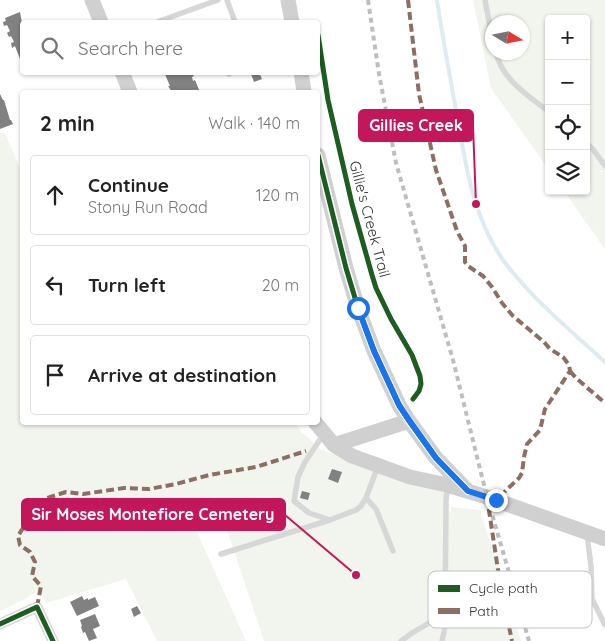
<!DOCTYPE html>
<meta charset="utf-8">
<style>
:root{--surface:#fff;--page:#f6f6f6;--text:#222;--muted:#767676;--line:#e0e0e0}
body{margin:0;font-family:Quicksand,sans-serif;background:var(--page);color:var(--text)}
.controls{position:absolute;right:15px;top:15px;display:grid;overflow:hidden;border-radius:5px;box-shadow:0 1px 4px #0004}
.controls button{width:45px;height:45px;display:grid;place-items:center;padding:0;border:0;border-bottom:1px solid var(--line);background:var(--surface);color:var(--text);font:25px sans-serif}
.compass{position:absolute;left:485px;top:15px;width:45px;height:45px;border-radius:50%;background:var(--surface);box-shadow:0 1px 4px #0004;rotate:100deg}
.stop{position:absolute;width:15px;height:15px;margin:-11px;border:4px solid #1a73e8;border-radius:50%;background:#fff}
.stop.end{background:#1a73e8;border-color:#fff;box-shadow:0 1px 5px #0008}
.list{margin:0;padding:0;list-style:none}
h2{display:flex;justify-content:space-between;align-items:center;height:65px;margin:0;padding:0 20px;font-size:21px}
h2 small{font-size:16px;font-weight:400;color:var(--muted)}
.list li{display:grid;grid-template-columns:32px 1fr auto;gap:15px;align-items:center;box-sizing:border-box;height:80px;margin:0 10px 10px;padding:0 10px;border:1px solid var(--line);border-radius:5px}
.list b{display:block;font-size:19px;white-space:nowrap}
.list p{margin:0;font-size:16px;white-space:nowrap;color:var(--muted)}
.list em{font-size:16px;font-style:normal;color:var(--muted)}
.icon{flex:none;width:28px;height:28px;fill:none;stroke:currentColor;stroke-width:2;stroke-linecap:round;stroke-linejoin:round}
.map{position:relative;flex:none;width:605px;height:641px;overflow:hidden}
.search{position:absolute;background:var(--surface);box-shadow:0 1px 4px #0004;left:20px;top:20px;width:300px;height:55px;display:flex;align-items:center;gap:12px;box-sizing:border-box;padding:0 18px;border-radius:5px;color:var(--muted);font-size:19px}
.panel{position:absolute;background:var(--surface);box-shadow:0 1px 4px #0004;left:20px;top:90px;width:300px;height:335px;border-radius:5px}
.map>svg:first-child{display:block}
.green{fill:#f1f5ed;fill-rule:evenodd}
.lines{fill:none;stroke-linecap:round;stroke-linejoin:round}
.stream{stroke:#ddebf3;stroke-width:4}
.building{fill:#818181}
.lane{stroke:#d7d7d7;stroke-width:5.5}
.street{stroke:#d7d7d7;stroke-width:11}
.secondary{stroke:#d0d0d0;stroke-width:15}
.rail{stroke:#bebebe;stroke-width:4;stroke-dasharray:5 4;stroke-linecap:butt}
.quiet{stroke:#8d6e63;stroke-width:4;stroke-dasharray:8 4;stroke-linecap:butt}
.cycleway-casing{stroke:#fff;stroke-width:8}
.cycleway{stroke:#1b5e20;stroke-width:5}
.route{stroke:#1a73e8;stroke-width:6}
.labels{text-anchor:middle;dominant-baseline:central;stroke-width:5;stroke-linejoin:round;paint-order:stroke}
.street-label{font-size:15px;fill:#333;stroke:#fff}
.key{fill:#fff;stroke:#c2c2c2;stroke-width:1}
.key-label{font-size:14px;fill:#333}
.leader{fill:none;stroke:#c2185b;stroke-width:2}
.callout-dot{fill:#c2185b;stroke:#fff;stroke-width:2}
.callout{fill:#c2185b;stroke:#c2185b;stroke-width:2}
.callout-label{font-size:16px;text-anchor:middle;font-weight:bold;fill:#fff}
</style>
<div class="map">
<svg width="605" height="641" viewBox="0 0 605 641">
<rect width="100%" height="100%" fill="#fff"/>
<path class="green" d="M473,0H605V249L564,191H586V19H549V170L491,88ZM492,22H522V52H492Z
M0,133H5L22,173V422L295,423L301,432L322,450L377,470L442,489L451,514V507L480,510L521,641H264L216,497L184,503L246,641H157L126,579L46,603L40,590L29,596V597L0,611Z"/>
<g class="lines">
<path class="stream" d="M437,0C443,39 450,77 457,116C466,166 473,217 503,260C531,298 570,330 605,362"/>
</g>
<path class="building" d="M20,12L22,23V58L20,59L15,46L12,48L11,43L14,42L11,36L9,37L7,33L10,31L7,25L4,26L3,22L6,21L5,18Z
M164,72H192L194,76L192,77L193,81L195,80L200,92H172L168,86H170Z
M256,72H259L262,79L254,82L251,74Z
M0,94L3,100H4L10,120H11L13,124L0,129Z
M332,469L342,472L338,483L328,479Z
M302,491L310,493L308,500L300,498Z
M82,596L84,600L88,598V600L95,597L99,606L77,616L70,602Z
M137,606L141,613L134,617L131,609Z
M95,614L100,626L93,629L97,638L89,641L85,632L83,633L81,627L82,626L80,620Z"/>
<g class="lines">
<path class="lane" d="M227,0L235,22
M485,0L492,37
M157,22L218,0
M496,52C501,79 529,96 549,112
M226,72L229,74L231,72
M586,143L592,148L605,166
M323,435L305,462L298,477L294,501L309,513L330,520L356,510L361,506L366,498L378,466
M366,498L376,509L393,551
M587,535L591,566L592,599L605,625
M221,554L330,520
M401,641L412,633L429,623L445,610
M442,641L445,627L446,500L447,487"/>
<path class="street" d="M0,624L37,607L53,641"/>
<path class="secondary" d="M92,0L101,22
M288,0L292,22
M122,72L130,92
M301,72L304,92
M318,155L346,268L358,308L374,351L399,405L409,421L436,458L468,491
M315,422L334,445L352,456L410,477L447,485L487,497L605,539
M334,445L409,421"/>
<path class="rail" d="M368,0L379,74L396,163L453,360L487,497L529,641"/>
<path class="quiet" d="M408,0L419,94L436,170L457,231L465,246V262L468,266L483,276L492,287L502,303L513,316L544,342L550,349L563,357L569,365L570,371L545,409L540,430L527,444L524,457L522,473L519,478L496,500
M570,371L576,378L605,403
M487,497L500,583L512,641
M37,607L41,586L32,576L35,562L30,552L20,545L18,536L26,523L32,507L47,498L66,492L83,494L124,488L149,489L176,484L209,475L256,467L306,451"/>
<defs>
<path id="cycleway" d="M318,35L328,100L352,204L372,275L376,288L391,319L412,355L420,376L421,384L419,391L413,399
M318,155L346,268L358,308L374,351L399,405L409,421L436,458L468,491
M0,624L37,607L53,641"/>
</defs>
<use href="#cycleway" class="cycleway-casing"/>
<use href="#cycleway" class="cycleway"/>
</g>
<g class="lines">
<path class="route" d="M358,308L374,351L399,405L409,420L436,458L468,491L496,500"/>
</g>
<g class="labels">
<g class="street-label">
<text transform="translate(370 219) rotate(75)">Gillie's Creek Trail</text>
</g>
</g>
<rect x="428" y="571" width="164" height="57" rx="8" class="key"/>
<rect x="438" y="585" width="22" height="7" fill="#1b5e20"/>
<rect x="438" y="608" width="22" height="6" fill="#8d6e63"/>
<g class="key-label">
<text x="469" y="593">Cycle path</text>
<text x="469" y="616">Path</text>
</g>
<path class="leader" d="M476 204L473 126M356 575L285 515"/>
<g class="callout-dot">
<circle cx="476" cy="204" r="5"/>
<circle cx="356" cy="575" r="5"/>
</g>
<g class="callout">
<rect x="359" y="110" width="114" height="31" rx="5"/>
<rect x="22" y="499" width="263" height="31" rx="5"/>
</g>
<g class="callout-label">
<text x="416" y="131">Gillies Creek</text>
<text x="153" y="520">Sir Moses Montefiore Cemetery</text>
</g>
</svg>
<div class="controls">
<button>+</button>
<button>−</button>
<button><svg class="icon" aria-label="locate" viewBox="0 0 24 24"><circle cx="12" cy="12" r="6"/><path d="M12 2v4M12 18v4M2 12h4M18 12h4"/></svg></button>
<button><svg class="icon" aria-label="layers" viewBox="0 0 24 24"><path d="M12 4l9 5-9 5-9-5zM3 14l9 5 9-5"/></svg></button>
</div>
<svg class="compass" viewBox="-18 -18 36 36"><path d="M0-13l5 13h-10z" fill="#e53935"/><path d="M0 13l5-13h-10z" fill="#767676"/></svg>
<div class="stop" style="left:358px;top:308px"></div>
<div class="stop end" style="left:496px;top:500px"></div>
<div class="search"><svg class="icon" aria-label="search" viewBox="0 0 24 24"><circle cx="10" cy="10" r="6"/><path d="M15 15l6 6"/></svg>Search here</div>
<section class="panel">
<h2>2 min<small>Walk · 140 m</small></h2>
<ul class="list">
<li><svg class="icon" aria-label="ahead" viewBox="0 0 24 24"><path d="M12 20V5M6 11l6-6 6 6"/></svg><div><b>Continue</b><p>Stony Run Road</p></div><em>120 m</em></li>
<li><svg class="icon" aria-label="left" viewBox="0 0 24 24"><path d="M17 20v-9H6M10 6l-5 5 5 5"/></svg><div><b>Turn left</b></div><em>20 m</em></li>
<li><svg class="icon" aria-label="arrive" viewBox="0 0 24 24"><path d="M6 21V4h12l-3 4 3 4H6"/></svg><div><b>Arrive at destination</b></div></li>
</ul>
</section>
</div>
